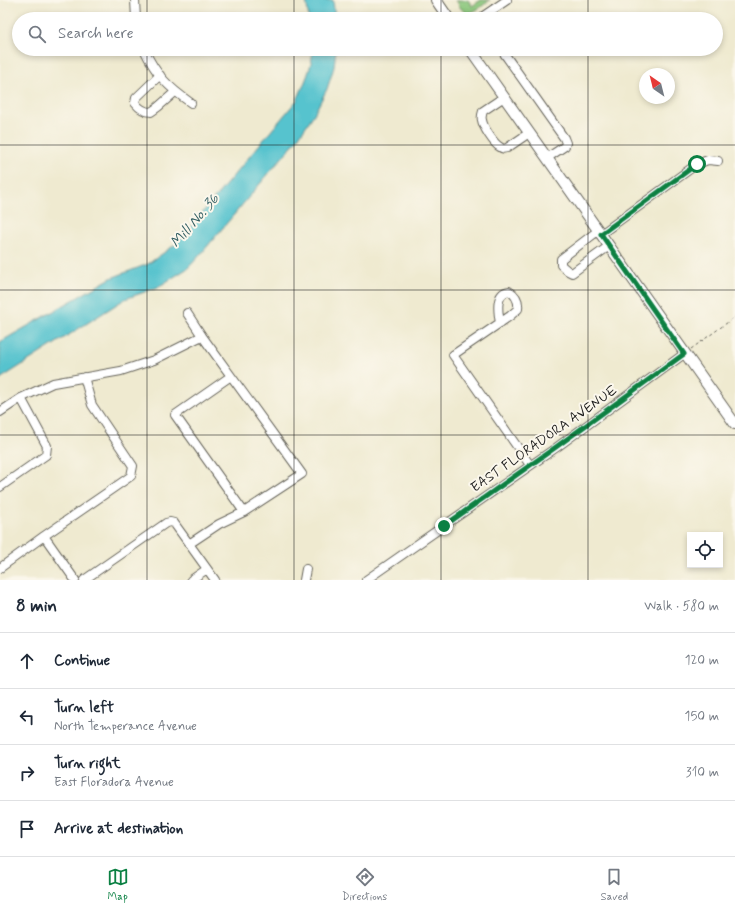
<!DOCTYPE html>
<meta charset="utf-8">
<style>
:root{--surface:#fff;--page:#f6f6f7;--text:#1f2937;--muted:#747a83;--line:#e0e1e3;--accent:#0b8043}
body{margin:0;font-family:Mynerve,sans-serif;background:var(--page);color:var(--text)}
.controls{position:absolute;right:12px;bottom:12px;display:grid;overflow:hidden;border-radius:0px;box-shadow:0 2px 6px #0003}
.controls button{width:36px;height:36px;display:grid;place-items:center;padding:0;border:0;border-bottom:1px solid var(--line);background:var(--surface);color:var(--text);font:20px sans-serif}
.compass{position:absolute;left:639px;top:68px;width:36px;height:36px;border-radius:50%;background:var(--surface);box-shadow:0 2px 6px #0003;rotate:325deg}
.stop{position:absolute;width:12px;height:12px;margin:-9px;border:3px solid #0b8043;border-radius:50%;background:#fff}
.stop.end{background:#0b8043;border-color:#fff;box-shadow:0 1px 4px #0008}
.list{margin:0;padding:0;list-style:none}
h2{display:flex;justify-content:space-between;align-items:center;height:52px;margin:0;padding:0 16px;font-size:17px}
h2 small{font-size:13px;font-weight:400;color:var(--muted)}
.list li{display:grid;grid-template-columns:26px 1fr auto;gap:12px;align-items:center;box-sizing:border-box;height:56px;padding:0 16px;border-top:1px solid var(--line)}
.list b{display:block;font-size:15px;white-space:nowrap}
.list p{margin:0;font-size:13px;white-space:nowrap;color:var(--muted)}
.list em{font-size:13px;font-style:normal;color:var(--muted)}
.icon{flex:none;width:22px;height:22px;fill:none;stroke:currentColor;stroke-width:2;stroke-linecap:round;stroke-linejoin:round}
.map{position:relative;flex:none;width:735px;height:580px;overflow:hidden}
.search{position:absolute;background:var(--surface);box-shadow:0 2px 6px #0003;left:12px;right:12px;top:12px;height:44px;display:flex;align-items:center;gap:10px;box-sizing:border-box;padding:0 14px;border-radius:22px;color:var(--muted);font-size:15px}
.sheet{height:276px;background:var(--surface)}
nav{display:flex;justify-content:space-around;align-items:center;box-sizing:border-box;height:56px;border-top:1px solid var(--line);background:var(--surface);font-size:11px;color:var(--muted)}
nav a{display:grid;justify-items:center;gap:2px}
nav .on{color:var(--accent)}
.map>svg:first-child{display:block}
.green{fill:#8ac67b;stroke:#53714c}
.water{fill:#56c3ce;stroke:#397075}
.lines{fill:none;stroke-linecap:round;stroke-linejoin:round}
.minor-casing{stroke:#66645b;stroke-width:10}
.major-casing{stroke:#66645b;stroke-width:12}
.path{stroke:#66645b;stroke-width:1;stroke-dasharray:3 3;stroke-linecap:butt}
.minor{stroke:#fff;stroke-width:8}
.major{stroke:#fff;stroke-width:10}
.route{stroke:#0b8043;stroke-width:5}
.grid{fill:none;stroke:#1c1c1c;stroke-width:1;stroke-opacity:0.55}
.labels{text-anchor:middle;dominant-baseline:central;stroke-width:4;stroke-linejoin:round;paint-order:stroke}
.street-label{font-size:14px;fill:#1c1c1c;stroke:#fbf7ec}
.water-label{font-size:15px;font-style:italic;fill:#335f63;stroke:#fbf7ec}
</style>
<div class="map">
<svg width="735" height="580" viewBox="0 0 735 580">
<rect width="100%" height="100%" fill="#fbf7ec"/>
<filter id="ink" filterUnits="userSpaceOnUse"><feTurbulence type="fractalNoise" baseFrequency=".025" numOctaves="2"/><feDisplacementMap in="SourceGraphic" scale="8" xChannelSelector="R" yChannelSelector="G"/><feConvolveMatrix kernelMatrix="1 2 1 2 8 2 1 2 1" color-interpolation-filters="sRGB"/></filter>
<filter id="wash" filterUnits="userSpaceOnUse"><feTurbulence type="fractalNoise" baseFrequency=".012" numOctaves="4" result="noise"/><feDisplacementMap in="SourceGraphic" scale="16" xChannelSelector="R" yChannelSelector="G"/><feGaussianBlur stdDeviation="0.9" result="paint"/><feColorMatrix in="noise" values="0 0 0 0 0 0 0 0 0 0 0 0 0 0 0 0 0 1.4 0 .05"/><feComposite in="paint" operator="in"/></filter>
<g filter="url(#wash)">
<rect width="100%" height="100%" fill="#efead0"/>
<path class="green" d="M456,0H468L472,6L481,0H490C484,4 471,17 464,11C460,9 458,3 456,0Z"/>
<path class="water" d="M306,0H333L335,19H309Z
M312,49H336L334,67L327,89L314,114L296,141L200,255L188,268L158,287L125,299L0,379V342L111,278L148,264L176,244L297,100C303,86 314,65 312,49Z"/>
</g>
<g filter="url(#ink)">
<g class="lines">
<defs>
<path id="minor" d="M135,0L136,19
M479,19L507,0
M144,49C156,75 168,87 191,103
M501,49L564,138L566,143L565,146L547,158
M160,75L136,98L135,103C139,108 145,112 151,112L158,107L175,92
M504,97L483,111C482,114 481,117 482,120C483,127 494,144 500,147C503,149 503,149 507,148L529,133
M599,230L561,259V265L568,271L572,273L609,246
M601,234L697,164L708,160L718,161
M187,313L202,336L302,474L244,512L219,524L189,544
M500,323C498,312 495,293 509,291C516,295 519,301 518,309L510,316L453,355L530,465
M231,376L175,415L244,512
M0,412L21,398L53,383L121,371L154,360L202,336
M0,487L46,455L47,446L21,398
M44,536L75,580
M0,568L44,536L131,476L133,466L92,405L84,377
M84,580L166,523L170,522L174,523L215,580
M191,580L207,569
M304,580L306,569
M366,580L557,447L684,354"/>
<path id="major" d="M436,0L449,19
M470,49L735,424"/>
</defs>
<use href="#minor" class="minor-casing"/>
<use href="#major" class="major-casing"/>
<path class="path" d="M691,349L735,317"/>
<use href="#minor" class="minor"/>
<use href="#major" class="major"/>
</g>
</g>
<g class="lines" filter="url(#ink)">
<path class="route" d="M444,526L556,447L684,354L601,234L697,164"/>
</g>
<path class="grid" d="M147,0V19M294,0V19M441,0V19M588,0V19M147,49V580M294,49V580M441,49V580M588,49V580M0,145H735M0,290H735M0,435H735"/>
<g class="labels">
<g class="street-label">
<text transform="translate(544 439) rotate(-35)">EAST FLORADORA AVENUE</text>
</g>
<g class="water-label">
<text transform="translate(195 221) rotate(-49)">Mill No. 36</text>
</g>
</g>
</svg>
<div class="controls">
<button><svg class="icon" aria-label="locate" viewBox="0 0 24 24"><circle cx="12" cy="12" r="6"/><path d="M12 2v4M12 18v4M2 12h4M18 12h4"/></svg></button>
</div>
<svg class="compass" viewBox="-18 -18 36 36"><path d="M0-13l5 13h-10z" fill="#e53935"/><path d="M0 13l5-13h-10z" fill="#747a83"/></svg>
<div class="stop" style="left:697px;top:164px"></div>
<div class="stop end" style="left:444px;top:526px"></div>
<div class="search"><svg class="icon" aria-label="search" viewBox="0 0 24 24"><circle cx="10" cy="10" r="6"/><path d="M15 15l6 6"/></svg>Search here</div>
</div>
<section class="sheet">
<h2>8 min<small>Walk · 580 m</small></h2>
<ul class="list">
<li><svg class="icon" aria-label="ahead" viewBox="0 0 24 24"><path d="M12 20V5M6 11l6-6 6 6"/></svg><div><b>Continue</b></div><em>120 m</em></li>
<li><svg class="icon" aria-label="left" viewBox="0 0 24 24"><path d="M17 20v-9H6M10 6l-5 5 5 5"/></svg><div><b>Turn left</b><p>North Temperance Avenue</p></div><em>150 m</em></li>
<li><svg class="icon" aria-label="right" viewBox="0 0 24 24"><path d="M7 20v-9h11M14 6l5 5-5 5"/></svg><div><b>Turn right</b><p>East Floradora Avenue</p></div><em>310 m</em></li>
<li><svg class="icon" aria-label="arrive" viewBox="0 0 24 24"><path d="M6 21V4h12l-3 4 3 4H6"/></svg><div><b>Arrive at destination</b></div></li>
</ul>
</section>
<nav>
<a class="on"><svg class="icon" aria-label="map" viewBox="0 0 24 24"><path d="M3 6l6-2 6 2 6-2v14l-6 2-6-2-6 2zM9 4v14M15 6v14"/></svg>Map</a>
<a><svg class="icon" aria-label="directions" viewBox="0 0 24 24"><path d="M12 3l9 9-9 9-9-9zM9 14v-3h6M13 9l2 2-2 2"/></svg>Directions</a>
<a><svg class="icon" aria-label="saved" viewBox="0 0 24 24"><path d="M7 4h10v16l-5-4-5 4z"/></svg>Saved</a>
</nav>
